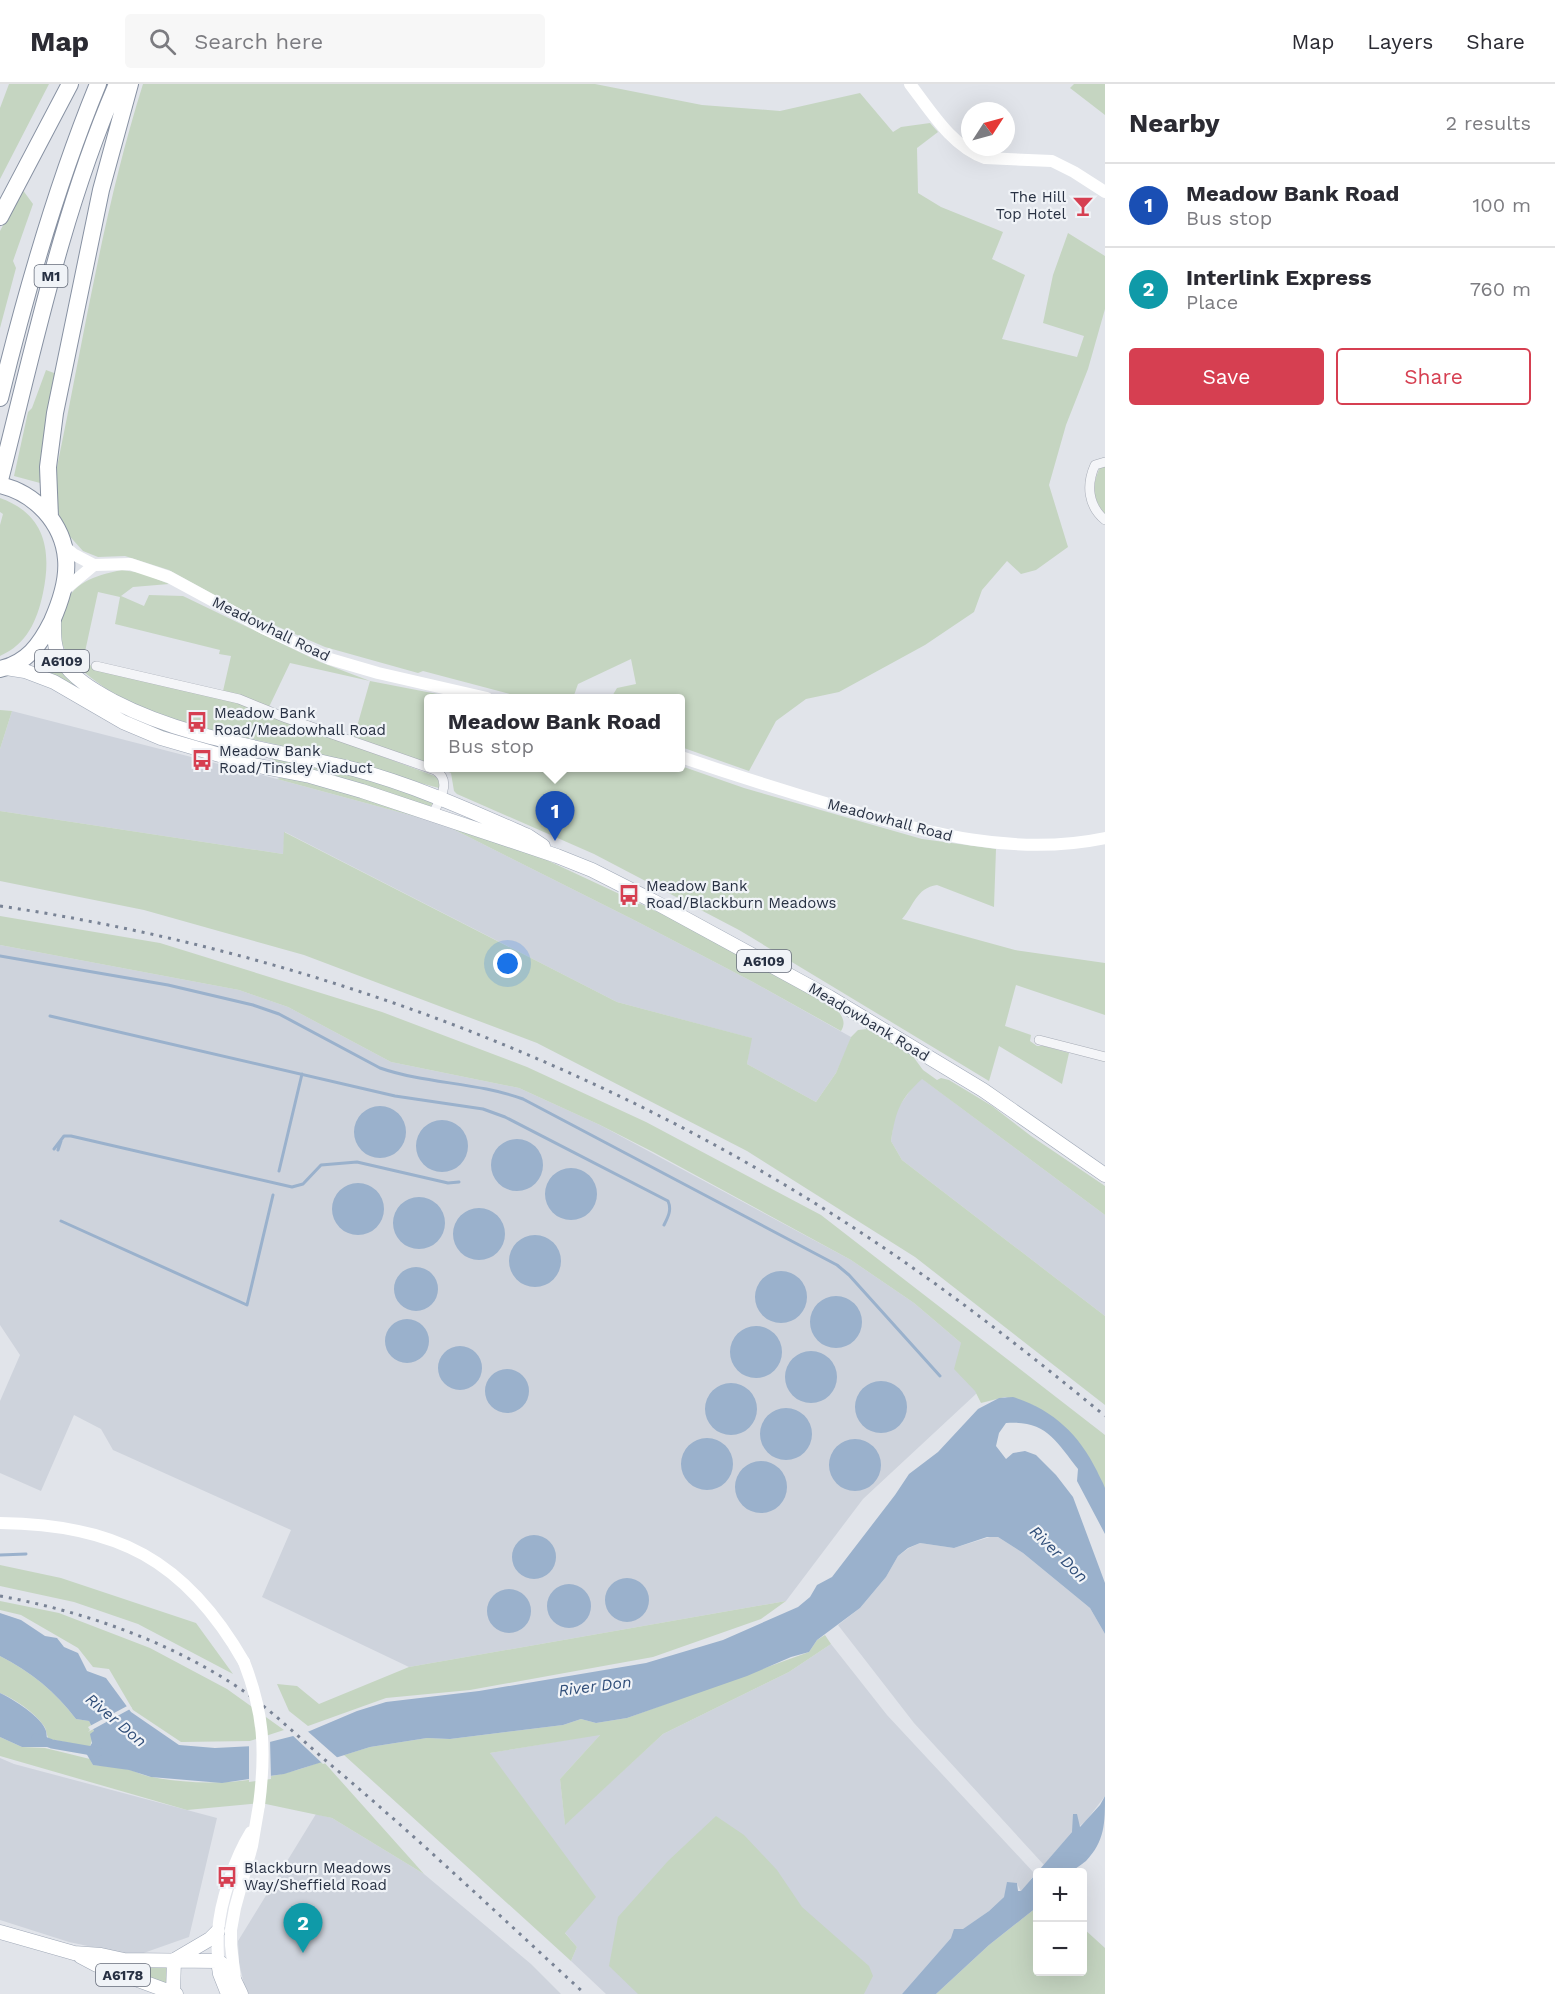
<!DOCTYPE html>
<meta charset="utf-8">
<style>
:root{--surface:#fff;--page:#f7f7f7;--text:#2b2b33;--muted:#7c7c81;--line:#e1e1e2;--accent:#d63f51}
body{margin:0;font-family:"Work Sans",sans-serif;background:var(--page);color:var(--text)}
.controls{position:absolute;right:18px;bottom:18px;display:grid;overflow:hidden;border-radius:6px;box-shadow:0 6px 24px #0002}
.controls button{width:54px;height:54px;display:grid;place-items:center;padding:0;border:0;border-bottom:2px solid var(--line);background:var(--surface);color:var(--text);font:30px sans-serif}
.compass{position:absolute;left:961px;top:18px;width:54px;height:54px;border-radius:50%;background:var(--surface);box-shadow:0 6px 24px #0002;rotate:54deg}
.you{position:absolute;left:508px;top:880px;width:21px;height:21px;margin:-15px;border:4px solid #fff;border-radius:50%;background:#1a73e8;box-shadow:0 0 0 9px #1a73e833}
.badge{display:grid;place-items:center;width:39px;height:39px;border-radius:50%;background:var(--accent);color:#fff;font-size:20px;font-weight:700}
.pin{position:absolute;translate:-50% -50px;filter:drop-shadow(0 2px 3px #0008)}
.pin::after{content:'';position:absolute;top:32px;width:21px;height:18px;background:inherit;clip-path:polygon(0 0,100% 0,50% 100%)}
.popup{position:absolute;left:424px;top:610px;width:261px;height:78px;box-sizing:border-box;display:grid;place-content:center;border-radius:6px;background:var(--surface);filter:drop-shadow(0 2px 4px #0005);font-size:20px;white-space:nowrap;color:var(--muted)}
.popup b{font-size:22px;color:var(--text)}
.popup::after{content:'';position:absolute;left:50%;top:100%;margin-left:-12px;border:12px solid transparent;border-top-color:var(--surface)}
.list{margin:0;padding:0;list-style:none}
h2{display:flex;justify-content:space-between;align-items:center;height:78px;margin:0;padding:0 24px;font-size:26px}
h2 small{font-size:20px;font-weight:400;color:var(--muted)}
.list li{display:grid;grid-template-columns:39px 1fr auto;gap:18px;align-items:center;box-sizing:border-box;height:84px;padding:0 24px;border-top:2px solid var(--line)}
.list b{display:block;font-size:22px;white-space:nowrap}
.list p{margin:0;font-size:20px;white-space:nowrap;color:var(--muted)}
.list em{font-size:20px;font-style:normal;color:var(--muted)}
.actions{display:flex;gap:12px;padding:18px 24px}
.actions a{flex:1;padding:14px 0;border:2px solid var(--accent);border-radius:6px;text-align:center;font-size:21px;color:var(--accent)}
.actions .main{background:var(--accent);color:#fff}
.icon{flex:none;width:33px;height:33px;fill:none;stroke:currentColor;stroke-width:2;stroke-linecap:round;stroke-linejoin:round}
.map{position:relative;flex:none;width:1105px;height:1910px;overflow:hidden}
header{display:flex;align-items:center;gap:36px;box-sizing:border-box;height:84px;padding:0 30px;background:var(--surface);border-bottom:2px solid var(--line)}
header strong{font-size:28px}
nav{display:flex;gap:33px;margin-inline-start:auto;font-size:21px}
.search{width:420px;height:54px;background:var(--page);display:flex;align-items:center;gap:15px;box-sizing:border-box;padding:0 21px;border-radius:6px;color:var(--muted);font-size:22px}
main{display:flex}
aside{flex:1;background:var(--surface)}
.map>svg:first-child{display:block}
.built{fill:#ced3dc}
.green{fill:#c5d5c1}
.water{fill:#9ab1cc}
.pier{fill:#e1e4ea}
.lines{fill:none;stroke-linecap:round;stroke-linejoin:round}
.stream{stroke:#9ab1cc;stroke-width:3}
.canal{stroke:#9ab1cc;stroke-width:9}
.street-casing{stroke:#a6abb5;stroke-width:10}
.primary-casing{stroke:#9fa8b7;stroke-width:15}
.highway-casing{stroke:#8791a2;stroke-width:18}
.street{stroke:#f4f5f8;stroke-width:9}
.secondary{stroke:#fff;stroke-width:12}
.primary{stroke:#fff;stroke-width:14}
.highway{stroke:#fff;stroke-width:16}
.rail{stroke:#798395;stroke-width:3;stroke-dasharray:3 6;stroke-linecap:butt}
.secondary-bridge{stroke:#fff;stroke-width:12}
.labels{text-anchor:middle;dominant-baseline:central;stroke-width:4.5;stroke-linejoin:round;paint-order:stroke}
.shield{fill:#f0f3f7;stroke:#646b79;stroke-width:1.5}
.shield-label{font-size:14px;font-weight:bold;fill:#283143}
.poi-label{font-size:15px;fill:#283143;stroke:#f0f3f7;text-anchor:start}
.street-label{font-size:15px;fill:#283143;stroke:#f0f3f7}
.water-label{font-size:16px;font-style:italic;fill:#304e79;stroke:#f0f3f7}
</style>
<header>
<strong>Map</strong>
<div class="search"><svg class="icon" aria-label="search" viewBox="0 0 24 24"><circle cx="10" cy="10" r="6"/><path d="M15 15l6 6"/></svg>Search here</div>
<nav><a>Map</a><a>Layers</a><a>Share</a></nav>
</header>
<main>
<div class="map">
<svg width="1105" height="1910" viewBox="0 0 1105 1910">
<rect width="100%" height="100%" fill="#e1e4ea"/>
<path class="built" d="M12,627L277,695L443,740L636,837L753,898L851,953L848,962L836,989L816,1018L747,980L751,954L617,918L285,748L283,770L0,727V665Z
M0,861L239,906L288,923L391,978L519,1004L600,1041L851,1176L914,1219L961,1259L977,1309L863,1415L786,1517L409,1583L262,1513L291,1446L113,1366L101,1345L74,1331L41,1407L0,1389V1317L20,1271L0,1241Z
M921,994L1105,1131V1232L902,1076L891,1057L895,1028L912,1004Z
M993,1452L998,1453L1023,1469L1090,1524L1105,1550V1712L1086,1737L1072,1748L1044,1781L914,1639L838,1541L860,1524L886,1493L898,1472L909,1464L920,1459L954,1464Z
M831,1560L887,1631L1035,1790L1021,1808L1017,1799L1007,1806L1004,1813L989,1827L951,1854L902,1910H606L571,1877L577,1863L562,1845L490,1669L601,1650L560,1695L565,1740L663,1650L789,1588Z
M0,1674L14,1680L217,1734L189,1853L135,1872L69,1858L0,1836Z
M316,1730L332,1734L424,1790L531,1880L561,1910H249L244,1900L239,1879L238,1857Z"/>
<path class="green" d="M9,0H49L0,95V24Z
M143,0H595L702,21L780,27L860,9L893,48L901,43L930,39L938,48L917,64L918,109L941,123L1003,148L992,175L1025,191L1002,255L1077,273L1084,252L1043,239L1053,191L1068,149L1105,172V225L1088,285L1066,341L1049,401L1068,463L1036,486L1021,490L1007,477L982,506L974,528L925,561L839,608L806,615L776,637L749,687L681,663V614H611L617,604L636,600L631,575L578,600L573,614H525L423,587L418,589L325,563L253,532L169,486L125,472L98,473L83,467L64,446L56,421V388C83,258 103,127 143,0Z
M1074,0H1105V31L1070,4Z
M22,105L33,120L13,177L16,184L0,244V147Z
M46,286L54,289L55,295L42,370L40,399L14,392L28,328L32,324Z
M1105,382V430C1091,413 1092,402 1100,383Z
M0,414C45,430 52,466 43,509C37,537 27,560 0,572V441L3,430L0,428Z
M122,486L142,489L169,500L133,503L121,512L144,522L149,511L183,512L320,578L370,597L458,614H429V680L354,653L370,597L290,579L269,623L223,607L231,572L219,570L220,566L115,540L120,513L98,508L83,577L97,585L222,613L440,694L439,704C390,691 340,676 290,664C248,653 203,647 162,633C134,623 66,587 61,555C59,543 61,530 66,519C74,497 101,490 122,486Z
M50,567L60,583L201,656L250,673C203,664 154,648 111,625C86,611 63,592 35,582Z
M0,626L12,627L0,665Z
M272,673C327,685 381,697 433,718L430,724L272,679Z
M681,682L744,704L922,755L996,765L994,823L937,801C916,804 914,822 902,835L1015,866L1105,879V931L1016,901L1005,942L1031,951L1030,957L1037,962H1044L1069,969L1062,1000L999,962L989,997L739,846L594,770L457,710L454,707L451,689L438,684Z
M283,693L361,711L538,772L686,841L837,926C843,933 846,939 841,947L753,898L636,837L443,740L277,695Z
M0,727L283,770L284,748L617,918L752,954L747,980L816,1018L836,989L851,953L858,946L867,945L909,967L923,986L937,996L941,994L949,996L992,1022L1031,1052L1105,1102V1131L922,995C899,1016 896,1027 891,1057L902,1076L1105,1232V1321L915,1173L747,1067L537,959L304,871L144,826L0,797Z
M0,832L160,859L382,928L527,983L646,1038L821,1131L1105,1351V1406L1035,1322L1005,1313L981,1319L975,1307L954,1285L961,1259L914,1219L851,1176L653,1068L600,1041L519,1004L391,978L288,923L239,906L0,861Z
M0,1481L61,1494L196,1539L233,1590L138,1540L74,1518L0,1502Z
M0,1517L59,1529L150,1564L227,1605L284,1646L250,1657L181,1658L133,1626L109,1585L93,1583L78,1564L21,1531L0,1526Z
M786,1517L761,1535L653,1573L470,1606L386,1614L308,1642L289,1627L277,1600L297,1602L319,1620L409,1583Z
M825,1551L831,1560L789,1588L663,1650L565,1741L560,1695L600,1651L490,1669L596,1813L565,1849L577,1863L571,1877L344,1671L370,1663L427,1654L450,1655L563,1641L581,1635L596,1639L627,1634L809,1568L817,1556Z
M0,1572C30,1587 56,1608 76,1635L89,1637L94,1647L90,1663L49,1655C46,1651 47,1647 44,1642C34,1628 15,1615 0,1609Z
M0,1653L22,1663L45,1664L90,1675L93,1681C105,1682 118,1683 130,1686C137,1688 144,1692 152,1693C208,1704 270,1698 323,1677L424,1790L332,1734L261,1719L187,1726L0,1672Z
M716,1732L744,1751L777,1786L802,1823L869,1882L873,1892L864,1910H638L609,1882L618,1833L668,1777Z
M1037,1823L1038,1888H1082L1083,1844L1105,1864V1910H936L989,1861Z
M98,1873L169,1881L170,1902L140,1894Z"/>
<path class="water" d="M354 1048a26 26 0 1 1 52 0a26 26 0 1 1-52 0Z
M416 1062a26 26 0 1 1 52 0a26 26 0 1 1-52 0Z
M491 1081a26 26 0 1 1 52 0a26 26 0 1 1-52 0Z
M545 1110a26 26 0 1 1 52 0a26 26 0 1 1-52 0Z
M332 1125a26 26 0 1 1 52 0a26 26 0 1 1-52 0Z
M393 1139a26 26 0 1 1 52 0a26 26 0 1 1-52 0Z
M453 1150a26 26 0 1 1 52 0a26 26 0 1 1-52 0Z
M509 1177a26 26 0 1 1 52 0a26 26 0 1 1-52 0Z
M394 1205a22 22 0 1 1 44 0a22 22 0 1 1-44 0Z
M755 1213a26 26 0 1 1 52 0a26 26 0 1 1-52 0Z
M810 1238a26 26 0 1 1 52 0a26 26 0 1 1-52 0Z
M385 1257a22 22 0 1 1 44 0a22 22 0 1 1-44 0Z
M730 1268a26 26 0 1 1 52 0a26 26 0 1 1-52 0Z
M438 1284a22 22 0 1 1 44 0a22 22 0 1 1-44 0Z
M785 1293a26 26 0 1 1 52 0a26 26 0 1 1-52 0Z
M485 1307a22 22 0 1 1 44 0a22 22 0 1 1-44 0Z
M855 1323a26 26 0 1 1 52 0a26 26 0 1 1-52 0Z
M705 1325a26 26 0 1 1 52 0a26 26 0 1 1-52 0Z
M1013,1313C1052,1325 1079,1350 1097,1387C1099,1392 1103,1398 1105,1404C1105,1417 1105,1436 1105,1450L1077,1397L1078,1385C1056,1357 1046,1336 1006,1339L999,1349L996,1362L1006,1375L1013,1369L1025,1367L1036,1371L1056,1391L1073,1413L1105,1499V1550L1090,1524L1023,1469L998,1453H987L954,1464L920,1459L908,1464L898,1472L886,1493L860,1524L817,1556L809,1568L791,1573L747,1592L627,1634L596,1639L581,1635L563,1641L450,1655L427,1654L370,1663L284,1690L222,1699L151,1693L129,1686L93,1681L86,1669L92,1659L90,1650L94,1647L89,1637L76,1635C56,1608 30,1587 0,1572V1529L21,1536L45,1552L57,1554L64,1563L78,1569L87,1587L106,1594L131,1628L179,1661L215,1664L254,1662L305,1649L357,1627L386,1618L479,1607L646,1579L723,1556L798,1523L810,1513L817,1501L832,1493L895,1411L909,1390L938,1368L978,1325L999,1314Z
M760 1350a26 26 0 1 1 52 0a26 26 0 1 1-52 0Z
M681 1380a26 26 0 1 1 52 0a26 26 0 1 1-52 0Z
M829 1381a26 26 0 1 1 52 0a26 26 0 1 1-52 0Z
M735 1403a26 26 0 1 1 52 0a26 26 0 1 1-52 0Z
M512 1473a22 22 0 1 1 44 0a22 22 0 1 1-44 0Z
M605 1516a22 22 0 1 1 44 0a22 22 0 1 1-44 0Z
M547 1522a22 22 0 1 1 44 0a22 22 0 1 1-44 0Z
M487 1527a22 22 0 1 1 44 0a22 22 0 1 1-44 0Z
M0,1609C13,1615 42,1633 46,1647C47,1652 47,1658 47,1663H22L0,1653Z
M1105,1712C1105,1739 1105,1757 1086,1777C1081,1781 1073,1787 1066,1788C1058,1790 1046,1788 1038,1788L1037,1823L989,1861L936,1910H902L951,1854L954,1845H963L989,1827L1004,1813L1007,1798L1017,1799L1018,1807H1021L1072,1748L1073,1730H1077L1080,1743L1100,1721Z"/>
<path class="pier" d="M129,1621L132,1624L88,1648L90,1646L88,1643Z
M305,1645L339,1675L323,1680L290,1649Z
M270,1655L271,1695L249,1698V1659Z"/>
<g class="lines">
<path class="stream" d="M0,872L168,901L253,921L279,930L380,984C426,1000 476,998 523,1015L837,1181L849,1191L940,1292
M50,932L395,1012L483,1025L505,1033L668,1117C672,1126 668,1133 664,1141
M54,1065L64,1052H71L292,1103L303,1100L321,1081L357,1078L448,1099L459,1098
M58,1066L61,1057
M279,1087L302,990
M61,1137L247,1221L273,1111
M0,1471L26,1470"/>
<path class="canal" d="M36,1654L52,1660L98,1668"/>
<defs>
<path id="street" d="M1105,378L1095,381C1086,401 1088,422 1105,436
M96,582L239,615L286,634L435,686C453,697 439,716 432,732
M1039,956L1105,973"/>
<path id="primary" d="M54,534C54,548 53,562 60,574C72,594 93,606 113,617C188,656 272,665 353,685C414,701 471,727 528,752L543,762
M6,584L25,587L54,598L123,638L161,654L254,681L310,692L362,707L557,772L592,786L653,817L829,913L983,1006L1105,1091
M0,1848L74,1869L101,1871L124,1876L218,1877L229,1885L241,1910
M80,1872L97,1881L176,1910
M176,1875L210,1855L218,1847
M218,1877L220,1890L228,1910
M173,1909L174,1876"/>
<path id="highway" d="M0,133L70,0
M0,314C26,207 56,102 98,0
M0,396C34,263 62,127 117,0
M0,401C35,409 63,439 66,475C68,496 60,519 52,537C40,561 27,579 0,585
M50,433L48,383L55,329L101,106L130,0"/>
</defs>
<use href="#street" class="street-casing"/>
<use href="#primary" class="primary-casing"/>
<use href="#highway" class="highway-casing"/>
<use href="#street" class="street"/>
<path class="secondary" d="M910,0C930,26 952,63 985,74L1052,77L1074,88L1105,108
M64,462L73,470L94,481L130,480L169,493L263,544L330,575L378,589L487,614
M63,507L94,481
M681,673C734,691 788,708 842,724C927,749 1015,773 1105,754
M0,1439C116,1440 186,1476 244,1578
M218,1877C218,1867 217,1857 218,1848C220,1817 235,1774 251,1748
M235,1895L231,1861V1846L235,1824L252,1762L259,1721"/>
<use href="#primary" class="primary"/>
<use href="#highway" class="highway"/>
<path class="rail" d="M0,822C289,865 573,968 821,1123C921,1185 1014,1257 1105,1332
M0,1512C81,1527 163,1555 233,1600C269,1623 299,1654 331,1681C418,1754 501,1833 585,1910"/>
<path class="secondary-bridge" d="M244,1578C264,1629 266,1666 259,1721"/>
</g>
<defs>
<symbol id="bar-bare" viewBox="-9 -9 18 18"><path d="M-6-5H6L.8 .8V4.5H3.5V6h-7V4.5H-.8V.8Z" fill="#d63f51" stroke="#f0f3f7" stroke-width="2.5" paint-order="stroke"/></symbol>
<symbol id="bus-bare" viewBox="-9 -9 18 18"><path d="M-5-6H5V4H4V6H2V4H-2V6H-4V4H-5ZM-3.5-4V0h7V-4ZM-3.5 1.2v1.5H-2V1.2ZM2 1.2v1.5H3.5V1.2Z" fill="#d63f51" stroke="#f0f3f7" stroke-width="2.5" paint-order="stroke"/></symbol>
</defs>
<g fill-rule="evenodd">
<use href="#bar-bare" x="1068" y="107" width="30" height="30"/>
<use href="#bus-bare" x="182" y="623" width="30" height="30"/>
<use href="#bus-bare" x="187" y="661" width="30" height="30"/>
<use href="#bus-bare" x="614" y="796" width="30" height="30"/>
<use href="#bus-bare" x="212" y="1778" width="30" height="30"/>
</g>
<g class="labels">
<g class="shield">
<rect x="34.5" y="181" width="33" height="22" rx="4.5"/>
<rect x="35" y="566" width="54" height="22" rx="4.5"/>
<rect x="737" y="866" width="54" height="22" rx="4.5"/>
<rect x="96" y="1880" width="54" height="22" rx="4.5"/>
</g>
<g class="shield-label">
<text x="51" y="192">M1</text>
<text x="62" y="577">A6109</text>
<text x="764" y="877">A6109</text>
<text x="123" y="1891">A6178</text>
</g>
<g class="poi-label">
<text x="1066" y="113" text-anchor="end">The Hill<tspan x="1066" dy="17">Top Hotel</tspan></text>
<text x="214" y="629">Meadow Bank<tspan x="214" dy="17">Road/Meadowhall Road</tspan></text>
<text x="219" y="667">Meadow Bank<tspan x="219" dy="17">Road/Tinsley Viaduct</tspan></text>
<text x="646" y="802">Meadow Bank<tspan x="646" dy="17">Road/Blackburn Meadows</tspan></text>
<text x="244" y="1784">Blackburn Meadows<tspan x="244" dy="17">Way/Sheffield Road</tspan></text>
</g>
<g class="street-label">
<text transform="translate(271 545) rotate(26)">Meadowhall Road</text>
<text transform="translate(890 736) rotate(15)">Meadowhall Road</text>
<text transform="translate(869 938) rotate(31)">Meadowbank Road</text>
</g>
<g class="water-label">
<text transform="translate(1059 1470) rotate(44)">River Don</text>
<text transform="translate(595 1602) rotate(-7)">River Don</text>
<text transform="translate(116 1636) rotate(40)">River Don</text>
</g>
</g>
</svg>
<div class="controls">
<button>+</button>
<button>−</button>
</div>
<svg class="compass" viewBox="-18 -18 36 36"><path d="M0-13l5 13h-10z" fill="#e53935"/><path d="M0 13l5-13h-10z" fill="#7c7c81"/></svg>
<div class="you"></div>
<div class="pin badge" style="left:555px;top:757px;background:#1a4fb4">1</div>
<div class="popup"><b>Meadow Bank Road</b>Bus stop</div>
<div class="pin badge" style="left:303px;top:1869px;background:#0f9aa8">2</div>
</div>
<aside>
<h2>Nearby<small>2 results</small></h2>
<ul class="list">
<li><span class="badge" style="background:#1a4fb4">1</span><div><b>Meadow Bank Road</b><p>Bus stop</p></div><em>100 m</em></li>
<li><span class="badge" style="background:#0f9aa8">2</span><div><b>Interlink Express</b><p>Place</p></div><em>760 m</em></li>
</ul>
<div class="actions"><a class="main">Save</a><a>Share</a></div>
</aside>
</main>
